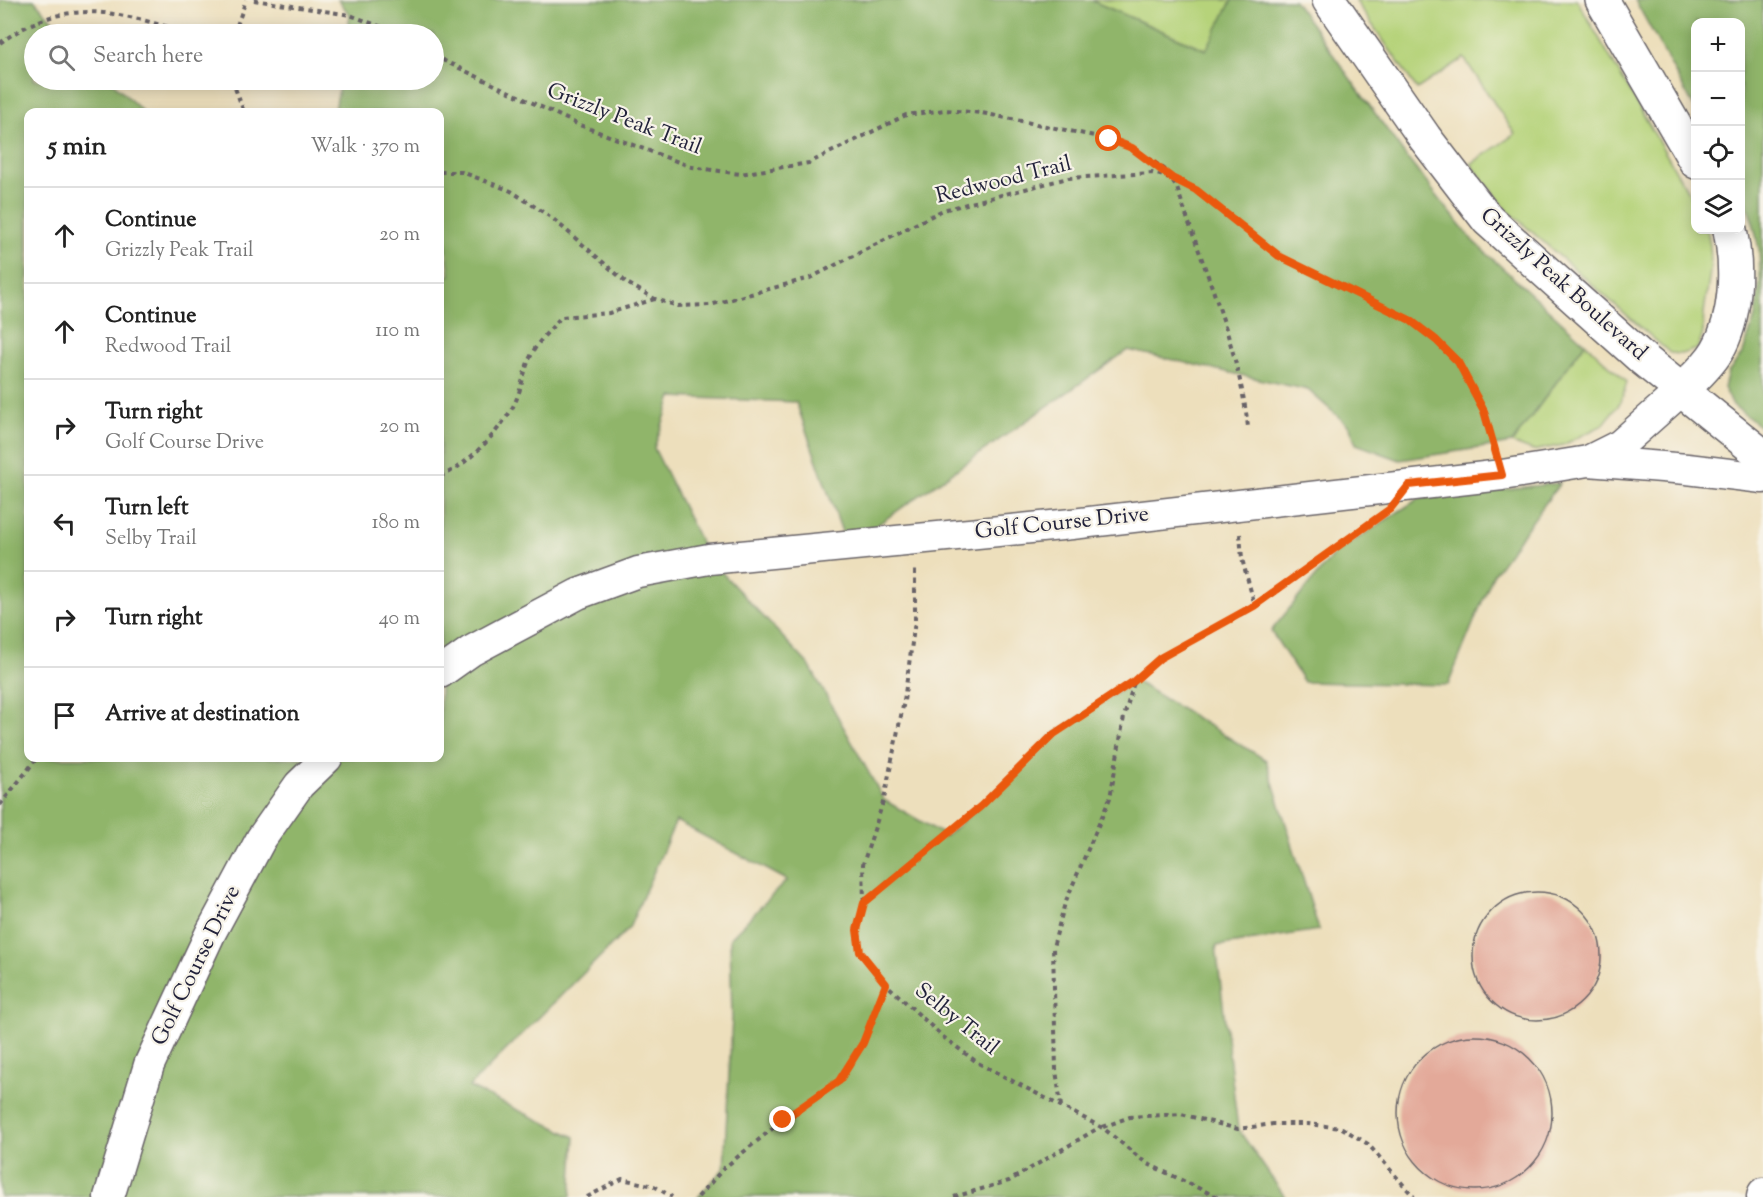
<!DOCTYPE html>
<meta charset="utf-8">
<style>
:root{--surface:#fff;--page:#f2f2f2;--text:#222;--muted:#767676;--line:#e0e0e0}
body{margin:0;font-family:"Sorts Mill Goudy",serif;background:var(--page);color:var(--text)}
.controls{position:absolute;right:18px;top:18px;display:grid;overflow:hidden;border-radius:12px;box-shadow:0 3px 15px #0003}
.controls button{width:54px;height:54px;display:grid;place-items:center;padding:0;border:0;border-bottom:2px solid var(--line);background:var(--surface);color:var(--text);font:30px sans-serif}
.stop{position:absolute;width:18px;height:18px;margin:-14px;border:4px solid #ea580c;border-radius:50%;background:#fff}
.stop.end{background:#ea580c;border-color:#fff;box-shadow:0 2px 6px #0008}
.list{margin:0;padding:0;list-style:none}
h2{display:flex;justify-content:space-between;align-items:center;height:78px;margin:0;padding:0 24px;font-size:26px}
h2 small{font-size:20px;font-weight:400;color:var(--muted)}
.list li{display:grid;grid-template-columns:39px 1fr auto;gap:18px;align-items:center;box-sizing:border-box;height:96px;padding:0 24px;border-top:2px solid var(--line)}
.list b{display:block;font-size:22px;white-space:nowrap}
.list p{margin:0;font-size:20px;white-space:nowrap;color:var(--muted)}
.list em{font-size:20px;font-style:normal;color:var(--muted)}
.icon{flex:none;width:33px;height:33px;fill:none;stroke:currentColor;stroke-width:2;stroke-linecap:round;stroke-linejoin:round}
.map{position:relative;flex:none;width:1763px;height:1197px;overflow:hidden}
.search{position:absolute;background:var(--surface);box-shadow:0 3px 15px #0003;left:24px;top:24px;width:420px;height:66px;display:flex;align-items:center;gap:15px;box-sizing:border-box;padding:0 21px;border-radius:33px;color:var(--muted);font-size:22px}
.panel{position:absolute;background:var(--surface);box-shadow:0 3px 15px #0003;left:24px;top:108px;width:420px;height:654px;border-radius:12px}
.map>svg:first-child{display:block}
.green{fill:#b6d37a;stroke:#6c7a5a;stroke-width:1.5}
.forest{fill:#90b56a;stroke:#596c52;stroke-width:1.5}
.building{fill:#e3a999}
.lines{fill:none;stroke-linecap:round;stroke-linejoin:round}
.minor-casing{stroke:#696468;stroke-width:33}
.tertiary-casing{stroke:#696468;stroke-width:36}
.path{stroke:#696468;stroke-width:4;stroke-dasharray:4.5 4.5;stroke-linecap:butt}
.minor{stroke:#fff;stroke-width:30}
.tertiary{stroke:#fff;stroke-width:33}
.route{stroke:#ea580c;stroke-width:8}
.labels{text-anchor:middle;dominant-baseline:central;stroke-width:4.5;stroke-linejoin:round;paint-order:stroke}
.street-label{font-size:22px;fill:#22223b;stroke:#f7f3e8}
</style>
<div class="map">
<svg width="1763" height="1197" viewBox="0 0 1763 1197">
<rect width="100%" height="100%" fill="#f7f3e8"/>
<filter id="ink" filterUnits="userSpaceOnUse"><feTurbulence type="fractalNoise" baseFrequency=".0167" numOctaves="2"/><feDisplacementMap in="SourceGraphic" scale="12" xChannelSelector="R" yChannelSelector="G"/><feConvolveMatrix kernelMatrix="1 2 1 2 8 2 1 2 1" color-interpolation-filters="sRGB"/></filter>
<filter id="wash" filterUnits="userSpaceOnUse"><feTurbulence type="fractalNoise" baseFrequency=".008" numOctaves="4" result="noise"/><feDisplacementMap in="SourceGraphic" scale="24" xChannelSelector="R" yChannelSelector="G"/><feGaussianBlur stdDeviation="1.35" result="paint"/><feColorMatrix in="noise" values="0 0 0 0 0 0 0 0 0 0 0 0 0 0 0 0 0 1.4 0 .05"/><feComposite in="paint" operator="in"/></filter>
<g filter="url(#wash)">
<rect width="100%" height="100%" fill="#eddfbc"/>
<path class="green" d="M1090,0H1232L1207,50Z
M1355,0H1577L1695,204L1696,230H1707C1715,262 1708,281 1704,313C1702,332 1706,329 1697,349L1681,354L1670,353L1506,209L1471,164L1515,134L1464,58L1417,89Z
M1585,343L1627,382L1621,402L1603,425L1563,445L1533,451L1512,443Z"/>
<path class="forest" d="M0,0H34L65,34H34V80H110L143,112H28V758H440V279L450,275L440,200V112H335L340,80H434V34H347L350,15L338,0H1090L1206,50L1232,0H1294L1410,162L1473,241L1585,343L1512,443L1400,460L1356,444L1350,427L1308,390L1128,350L847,546L796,402L672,397L654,448L709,559L809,665L884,800L946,836L1020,770L1054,734L1135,681L1266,760L1319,930L1216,946L1238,1129L1285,1197H698L724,1168L732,1017L730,938L787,880L676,821L629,928L469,1087L575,1137L571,1197H0Z
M1635,0H1763V429L1733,405L1724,388L1728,372L1743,353L1755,317L1760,282L1759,249L1753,222L1741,190L1740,22H1696L1695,109Z
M1560,483L1493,575L1448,685L1304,682L1271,631L1335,553L1418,499Z"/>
<g id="blocks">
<path class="building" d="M1473 956a64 64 0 1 1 128 0a64 64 0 1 1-128 0Z
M1398 1113a77 77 0 1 1 154 0a77 77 0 1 1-154 0Z"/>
</g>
</g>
<g filter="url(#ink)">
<use href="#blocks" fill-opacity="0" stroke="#696468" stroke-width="1.5"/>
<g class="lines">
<defs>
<path id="minor" d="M1588,461L1687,469L1763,478
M440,673L471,651L578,594L638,572L709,559L1072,524L1502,475L1588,461L1620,445L1683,389
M109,1197L149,1065L210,934L261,839L299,785L327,758
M1762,1197L1763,1193"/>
<path id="tertiary" d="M1329,0L1425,138L1488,220L1644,360L1763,456
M1602,0L1696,162
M1683,389C1695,377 1708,366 1717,351C1737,317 1738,267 1730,230"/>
</defs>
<use href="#minor" class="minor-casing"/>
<use href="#tertiary" class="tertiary-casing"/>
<path class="path" d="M254,0L350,15L400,34
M234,34L246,0
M0,43C49,7 92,6 150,22C163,26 178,28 190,34
M434,56L577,124L692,167L740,174L809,163L906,115L945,110L982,113L1109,139L1132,148L1164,169L1177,188C1203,268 1238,343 1248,427
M232,80L244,112
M440,172H462L511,191L552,218L627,283L655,299L678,306L710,305L810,278L943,210L1068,178L1152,173L1172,178L1196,190L1279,256L1410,320L1436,340L1458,362L1484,411L1495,448
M440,476C465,469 508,423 517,398C524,380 524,367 534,350C541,338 552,328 561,317L609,313L655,299
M1240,534L1242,559L1255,606
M0,805L37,758
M864,902L863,864L884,799L904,701L915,621V568
M1061,1106L1056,1070L1053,947L1065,903L1110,798L1124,717L1134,682
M1103,1127L1130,1117L1181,1114L1238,1129L1273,1124H1308L1342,1128L1368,1144L1414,1197
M587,1197L622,1179L654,1186L672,1197
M698,1197L724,1168L783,1120L839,1081L863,1043L886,984
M954,1197L1009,1181L1100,1127
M1217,1197L1146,1163L1103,1128L978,1063L942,1036L886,984L860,952L857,930L864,903L981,806L1054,734L1135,681L1160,658L1255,606L1375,520"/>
<use href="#minor" class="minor"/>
<use href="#tertiary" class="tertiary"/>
</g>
</g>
<g class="lines" filter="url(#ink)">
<path class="route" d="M783,1120L839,1081L863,1043L886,984L860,952L857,930L864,903L981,806L1054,734L1134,681L1160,658L1254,606L1390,509L1409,485L1502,475L1484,411L1458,362L1436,340L1410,320L1279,256L1196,190L1172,178L1132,148L1109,139"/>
</g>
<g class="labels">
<g class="street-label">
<text transform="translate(624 120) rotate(21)">Grizzly Peak Trail</text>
<text transform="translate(1004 181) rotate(-14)">Redwood Trail</text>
<text transform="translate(1563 285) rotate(42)">Grizzly Peak Boulevard</text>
<text transform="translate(1062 524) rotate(-6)">Golf Course Drive</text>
<text transform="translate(197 966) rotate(-64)">Golf Course Drive</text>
<text transform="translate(956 1020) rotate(39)">Selby Trail</text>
</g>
</g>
</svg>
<div class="controls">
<button>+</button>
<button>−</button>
<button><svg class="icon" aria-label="locate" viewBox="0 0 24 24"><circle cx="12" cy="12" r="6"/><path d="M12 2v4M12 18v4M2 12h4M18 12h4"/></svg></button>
<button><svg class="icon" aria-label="layers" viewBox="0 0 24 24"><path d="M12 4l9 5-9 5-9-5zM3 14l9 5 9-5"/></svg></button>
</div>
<div class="stop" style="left:1109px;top:139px"></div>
<div class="stop end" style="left:783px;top:1120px"></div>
<div class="search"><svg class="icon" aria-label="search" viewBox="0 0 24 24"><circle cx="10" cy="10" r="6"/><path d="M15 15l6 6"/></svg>Search here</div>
<section class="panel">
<h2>5 min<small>Walk · 370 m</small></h2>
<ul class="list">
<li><svg class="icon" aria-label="ahead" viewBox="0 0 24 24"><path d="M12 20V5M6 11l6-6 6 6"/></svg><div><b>Continue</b><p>Grizzly Peak Trail</p></div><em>20 m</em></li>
<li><svg class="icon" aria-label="ahead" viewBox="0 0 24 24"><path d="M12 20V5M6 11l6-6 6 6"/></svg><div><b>Continue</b><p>Redwood Trail</p></div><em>110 m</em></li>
<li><svg class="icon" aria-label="right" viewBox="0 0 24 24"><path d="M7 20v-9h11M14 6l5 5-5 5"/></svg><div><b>Turn right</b><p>Golf Course Drive</p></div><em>20 m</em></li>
<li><svg class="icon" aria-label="left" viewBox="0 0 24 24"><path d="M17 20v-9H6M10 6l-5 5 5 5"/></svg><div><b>Turn left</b><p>Selby Trail</p></div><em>180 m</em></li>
<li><svg class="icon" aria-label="right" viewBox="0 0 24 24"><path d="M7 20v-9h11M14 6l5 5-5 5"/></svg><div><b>Turn right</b></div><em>40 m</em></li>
<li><svg class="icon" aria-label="arrive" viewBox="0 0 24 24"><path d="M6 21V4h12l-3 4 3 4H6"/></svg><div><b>Arrive at destination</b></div></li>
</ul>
</section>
</div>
